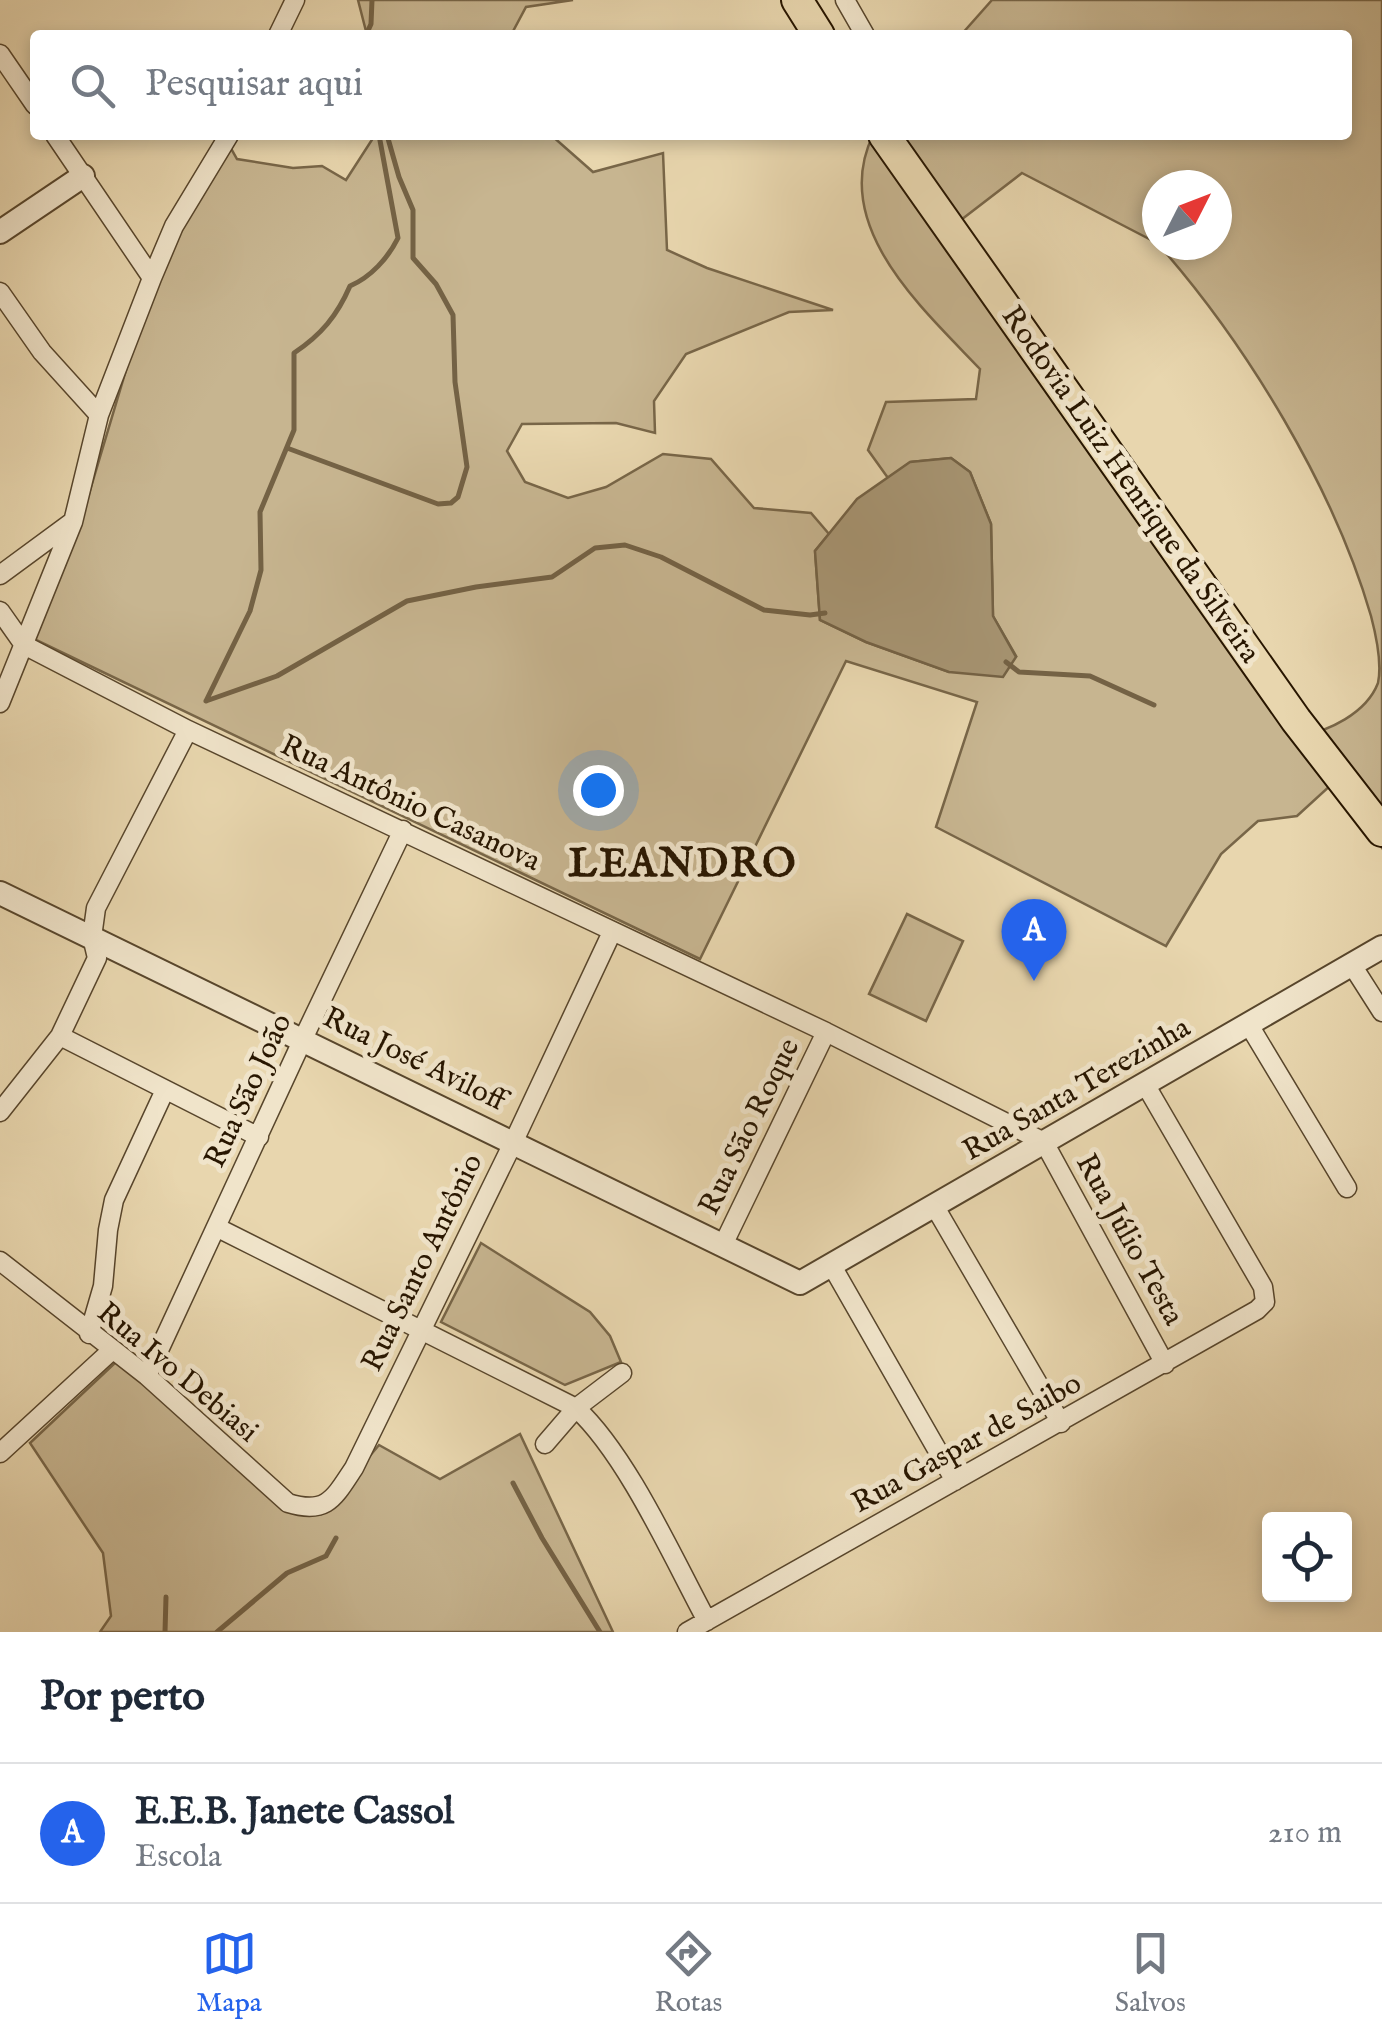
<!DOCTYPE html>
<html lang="pt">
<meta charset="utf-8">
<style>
:root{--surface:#fff;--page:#f6f6f7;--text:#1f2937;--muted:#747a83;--line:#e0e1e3;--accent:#2563eb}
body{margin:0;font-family:"IM FELL English",serif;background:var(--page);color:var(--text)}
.controls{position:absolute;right:30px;bottom:30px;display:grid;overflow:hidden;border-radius:10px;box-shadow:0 5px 15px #0003}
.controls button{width:90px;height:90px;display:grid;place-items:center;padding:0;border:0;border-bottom:2px solid var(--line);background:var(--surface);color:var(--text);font:50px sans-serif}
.compass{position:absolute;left:1142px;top:170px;width:90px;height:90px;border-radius:50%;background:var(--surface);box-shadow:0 5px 15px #0003;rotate:48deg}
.you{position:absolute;left:598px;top:790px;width:35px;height:35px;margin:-25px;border:8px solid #fff;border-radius:50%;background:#1a73e8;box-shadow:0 0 0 15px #1a73e833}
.badge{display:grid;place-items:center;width:65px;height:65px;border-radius:50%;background:var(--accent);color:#fff;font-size:32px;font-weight:700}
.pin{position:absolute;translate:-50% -82px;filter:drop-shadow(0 2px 5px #0008)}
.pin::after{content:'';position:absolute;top:52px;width:35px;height:30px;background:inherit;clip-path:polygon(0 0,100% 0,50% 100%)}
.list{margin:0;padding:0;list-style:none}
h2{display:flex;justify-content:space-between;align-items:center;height:130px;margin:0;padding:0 40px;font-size:42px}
h2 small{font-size:32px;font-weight:400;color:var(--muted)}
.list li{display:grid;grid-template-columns:65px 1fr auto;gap:30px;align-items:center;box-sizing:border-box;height:140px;padding:0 40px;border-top:2px solid var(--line)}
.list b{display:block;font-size:38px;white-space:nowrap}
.list p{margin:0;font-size:32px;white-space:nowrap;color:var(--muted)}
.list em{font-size:32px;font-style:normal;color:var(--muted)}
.icon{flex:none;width:55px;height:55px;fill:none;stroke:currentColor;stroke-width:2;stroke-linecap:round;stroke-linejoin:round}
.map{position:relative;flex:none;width:1382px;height:1632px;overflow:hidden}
.search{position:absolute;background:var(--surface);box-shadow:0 5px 15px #0003;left:30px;right:30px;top:30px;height:110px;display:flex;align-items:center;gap:25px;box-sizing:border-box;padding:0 35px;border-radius:10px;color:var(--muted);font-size:38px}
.sheet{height:270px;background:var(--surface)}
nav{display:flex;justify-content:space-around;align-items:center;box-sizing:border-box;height:140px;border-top:2px solid var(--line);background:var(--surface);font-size:28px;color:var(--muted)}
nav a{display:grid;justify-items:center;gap:5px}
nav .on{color:var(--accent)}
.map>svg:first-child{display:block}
.green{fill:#c7b590;stroke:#786648;stroke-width:2.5;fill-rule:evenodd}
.water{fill:#a79573;stroke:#746245;stroke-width:2.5}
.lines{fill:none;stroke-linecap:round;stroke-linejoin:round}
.stream{stroke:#746245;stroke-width:5}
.minor-casing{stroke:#58462c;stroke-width:21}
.tertiary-casing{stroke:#58462c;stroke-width:26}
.primary-casing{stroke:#281600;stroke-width:34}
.minor{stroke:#f0e4ca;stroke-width:18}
.tertiary{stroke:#f0e4ca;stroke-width:22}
.primary{stroke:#e8d6ae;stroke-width:30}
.labels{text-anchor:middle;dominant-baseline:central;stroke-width:10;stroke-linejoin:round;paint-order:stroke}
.street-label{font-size:30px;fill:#281600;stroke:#f0e4ca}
.district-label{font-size:40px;font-weight:bold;letter-spacing:2.5px;fill:#281600;stroke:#f0e4ca}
</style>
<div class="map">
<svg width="1382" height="1632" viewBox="0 0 1382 1632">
<rect width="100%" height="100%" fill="#e8d6ae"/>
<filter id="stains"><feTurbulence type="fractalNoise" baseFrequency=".002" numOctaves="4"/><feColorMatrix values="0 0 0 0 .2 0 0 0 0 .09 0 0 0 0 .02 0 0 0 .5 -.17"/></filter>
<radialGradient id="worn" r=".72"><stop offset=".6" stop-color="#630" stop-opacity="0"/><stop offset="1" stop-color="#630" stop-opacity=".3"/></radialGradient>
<path class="green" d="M358,0H573L526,7L511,35H367Z
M992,0H1382V848L1333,783L1297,816L1258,821L1221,854L1166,946L936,827L977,702L846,661L700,959L34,639L85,507L156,270L224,136L237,159L293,168L322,166L346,180L375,135H551L593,172L663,153L667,250L707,268L833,310L789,312L686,354L654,401L655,433L616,423L522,424L507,451L525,482L568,498L606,487L663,454L711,459L754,508L811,513L829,534L815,551L820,620L866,642L949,672L1016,656L993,616L991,524L970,472L951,458L911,462L888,478L868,450L886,402L976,399L980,369C923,309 829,226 873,135H1347V35H961ZM1022,173L1157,243V185H1217V245H1159C1247,345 1334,488 1371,616C1376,635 1382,664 1378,683C1366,714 1328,731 1299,737L944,233Z
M907,914L963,941L926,1021L869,994Z
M481,1243L590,1312L610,1336L621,1362L565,1385L441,1322Z
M117,1361L286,1505L321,1514L379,1445L440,1479L520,1434L613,1632H100L111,1616L103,1553L30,1443Z"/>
<path class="water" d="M951,458L970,472L991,524L993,616L1016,657L1003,677L949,672L866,642L820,620L815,551L857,499L910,462Z"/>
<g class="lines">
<path class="stream" d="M366,35L371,24L372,0
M287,448L438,504L451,503L458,497L467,467L455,382L453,315L436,284L413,258V210L399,177L387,135
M1006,662L1019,672L1090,676L1154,705
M206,701L277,676L407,601L476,587L552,577L595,548L625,545L661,557L764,610L810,615L825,613
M206,701L250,611L261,570L260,512L294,430V353C321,335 337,316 350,286C371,277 388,258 398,238L379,135
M513,1483L542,1538L600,1632
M165,1632L166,1597
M217,1632L287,1573L326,1556L336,1538"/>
<defs>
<path id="minor" d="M845,0L865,35
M278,35L295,0
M0,54L35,105
M55,135L152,278
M0,292L42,352L99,415
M0,575L72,522
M0,611L24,645L188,730L826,1032L1044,1142L1165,1364
M0,703L73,522L99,415L152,278L174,226L229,135
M1352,965L1382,1012
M1249,1025L1347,1188
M60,1036L259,1137
M0,1112L60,1036L97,958L92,937L96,908L188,730
M935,1207L1061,1423
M216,1227L576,1408C627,1455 673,1558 707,1621
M723,1245L826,1032
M0,1261L147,1376L288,1503C327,1515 334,1498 354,1468L513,1143L612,932
M832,1266L955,1481
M89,1334L103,1286L108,1230L114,1200L165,1090
M147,1376L303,1039L403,830
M545,1444L576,1408L622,1373
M0,1453L111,1351
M687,1632L1257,1310L1265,1302L1263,1287L1145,1084"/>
<path id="tertiary" d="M0,232L83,176
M0,893L800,1283L1382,947"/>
<path id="primary" d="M797,0L819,35
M884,135L1296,720L1382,831"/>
</defs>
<use href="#minor" class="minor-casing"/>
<use href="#tertiary" class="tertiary-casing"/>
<use href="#primary" class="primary-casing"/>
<use href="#minor" class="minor"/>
<use href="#tertiary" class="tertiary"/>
<use href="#primary" class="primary"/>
</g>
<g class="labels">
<g class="street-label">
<text transform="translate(1130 485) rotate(55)">Rodovia Luiz Henrique da Silveira</text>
<text transform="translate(410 804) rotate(25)">Rua Antônio Casanova</text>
<text transform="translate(414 1060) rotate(26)">Rua José Aviloff</text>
<text transform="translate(1077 1090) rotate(-30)">Rua Santa Terezinha</text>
<text transform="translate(249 1091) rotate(-65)">Rua São João</text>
<text transform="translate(750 1127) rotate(-64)">Rua São Roque</text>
<text transform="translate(1129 1240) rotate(61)">Rua Júlio Testa</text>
<text transform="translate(423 1263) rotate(-64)">Rua Santo Antônio</text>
<text transform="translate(177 1373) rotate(40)">Rua Ivo Debiasi</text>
<text transform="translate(967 1444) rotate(-29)">Rua Gaspar de Saibo</text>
</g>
<g class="district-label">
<text x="683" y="865">LEANDRO</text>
</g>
</g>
<rect width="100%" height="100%" filter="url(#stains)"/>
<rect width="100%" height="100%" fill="url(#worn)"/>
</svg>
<div class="controls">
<button><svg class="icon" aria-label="locate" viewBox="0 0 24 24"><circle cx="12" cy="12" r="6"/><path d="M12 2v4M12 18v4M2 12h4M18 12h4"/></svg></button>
</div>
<svg class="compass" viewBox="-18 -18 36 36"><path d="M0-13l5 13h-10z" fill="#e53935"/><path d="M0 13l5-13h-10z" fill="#747a83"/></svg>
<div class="you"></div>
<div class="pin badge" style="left:1034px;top:981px">A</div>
<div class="search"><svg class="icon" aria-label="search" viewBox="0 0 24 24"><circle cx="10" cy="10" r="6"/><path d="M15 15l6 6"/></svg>Pesquisar aqui</div>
</div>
<section class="sheet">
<h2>Por perto<small></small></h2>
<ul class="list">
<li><span class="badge">A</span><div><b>E.E.B. Janete Cassol</b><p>Escola</p></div><em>210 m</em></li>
</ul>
</section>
<nav>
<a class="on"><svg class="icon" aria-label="map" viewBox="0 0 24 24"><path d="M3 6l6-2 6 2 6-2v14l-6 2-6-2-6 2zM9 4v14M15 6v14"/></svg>Mapa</a>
<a><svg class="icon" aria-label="directions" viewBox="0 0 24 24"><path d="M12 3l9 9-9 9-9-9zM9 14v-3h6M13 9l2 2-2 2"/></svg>Rotas</a>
<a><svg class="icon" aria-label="saved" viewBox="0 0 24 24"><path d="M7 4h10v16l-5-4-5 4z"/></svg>Salvos</a>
</nav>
